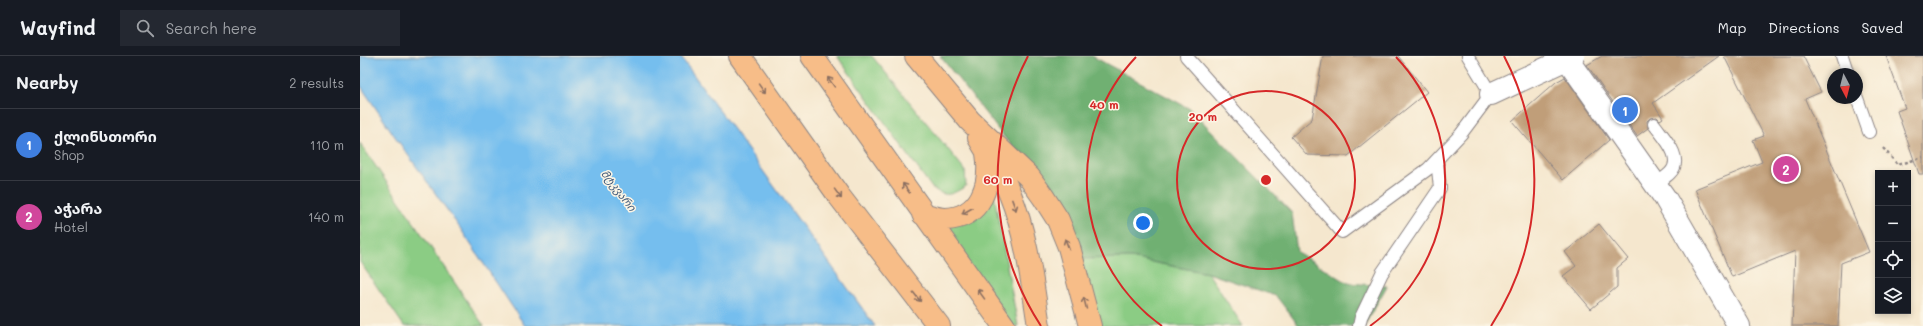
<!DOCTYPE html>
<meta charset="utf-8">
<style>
:root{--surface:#171b24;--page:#242831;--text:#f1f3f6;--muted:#9ea1a6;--line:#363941;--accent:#0b8043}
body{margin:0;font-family:Mali,"Noto Sans Georgian",sans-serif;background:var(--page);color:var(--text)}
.controls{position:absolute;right:12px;bottom:12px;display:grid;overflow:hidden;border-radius:0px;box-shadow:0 2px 6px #0003}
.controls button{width:36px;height:36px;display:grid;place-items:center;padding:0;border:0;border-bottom:1px solid var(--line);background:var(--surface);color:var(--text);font:20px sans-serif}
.compass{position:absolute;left:1467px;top:12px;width:36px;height:36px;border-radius:50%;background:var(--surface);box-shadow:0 2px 6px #0003;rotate:173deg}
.you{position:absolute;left:783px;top:167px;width:14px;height:14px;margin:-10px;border:3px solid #fff;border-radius:50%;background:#1a73e8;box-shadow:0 0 0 6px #1a73e833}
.badge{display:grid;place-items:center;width:26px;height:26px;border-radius:50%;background:var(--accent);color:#fff;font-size:13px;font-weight:700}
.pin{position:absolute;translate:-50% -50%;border:2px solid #fff;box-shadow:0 1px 4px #0006}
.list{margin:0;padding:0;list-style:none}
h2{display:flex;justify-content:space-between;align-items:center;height:52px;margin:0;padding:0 16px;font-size:17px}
h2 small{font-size:13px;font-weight:400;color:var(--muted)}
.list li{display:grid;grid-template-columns:26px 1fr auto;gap:12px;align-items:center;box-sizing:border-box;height:72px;padding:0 16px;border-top:1px solid var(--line)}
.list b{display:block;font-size:15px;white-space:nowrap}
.list p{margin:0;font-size:13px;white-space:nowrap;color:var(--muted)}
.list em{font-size:13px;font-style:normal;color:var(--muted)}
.icon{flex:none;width:22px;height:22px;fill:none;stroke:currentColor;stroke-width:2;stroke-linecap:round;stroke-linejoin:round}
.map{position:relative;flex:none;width:1563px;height:270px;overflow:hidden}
header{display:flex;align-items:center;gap:24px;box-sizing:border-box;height:56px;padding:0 20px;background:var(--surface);border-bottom:1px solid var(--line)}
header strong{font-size:19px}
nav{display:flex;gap:22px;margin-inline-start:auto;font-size:14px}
.search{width:280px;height:36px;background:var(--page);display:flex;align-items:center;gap:10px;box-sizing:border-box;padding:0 14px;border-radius:0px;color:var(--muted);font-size:15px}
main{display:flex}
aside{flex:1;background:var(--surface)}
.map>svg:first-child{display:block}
.green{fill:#8bcc84;stroke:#567760}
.forest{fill:#70b072;stroke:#496956}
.water{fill:#75beee;stroke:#4c7094}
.building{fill:#c09e79}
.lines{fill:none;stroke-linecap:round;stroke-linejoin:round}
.lane-casing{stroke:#8c8484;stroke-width:14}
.street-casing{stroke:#8c8484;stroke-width:24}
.highway-casing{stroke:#8c8484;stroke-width:24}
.path{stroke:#8c8484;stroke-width:2.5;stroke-dasharray:3 3;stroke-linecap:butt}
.lane{stroke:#fff;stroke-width:12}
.street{stroke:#fff;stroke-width:22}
.highway{stroke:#f7bd88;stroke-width:22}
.oneway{stroke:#8c7062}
.ring{fill:none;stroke:#d62828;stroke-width:2}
.labels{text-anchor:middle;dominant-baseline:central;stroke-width:3;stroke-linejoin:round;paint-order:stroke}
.water-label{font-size:11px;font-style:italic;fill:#3f597a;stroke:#fcf5e5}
.centre{fill:#d62828;stroke:#fcf5e5;stroke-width:2}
.ring-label{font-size:12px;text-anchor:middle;font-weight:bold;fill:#d62828;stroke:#fcf5e5;stroke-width:3;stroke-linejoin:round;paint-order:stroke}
</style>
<header>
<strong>Wayfind</strong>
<div class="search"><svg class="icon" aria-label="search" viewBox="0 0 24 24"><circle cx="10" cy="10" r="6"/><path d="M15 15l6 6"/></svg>Search here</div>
<nav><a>Map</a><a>Directions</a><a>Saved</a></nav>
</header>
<main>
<aside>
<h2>Nearby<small>2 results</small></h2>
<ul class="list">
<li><span class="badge" style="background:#3f7fe0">1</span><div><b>ქლინსთორი</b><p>Shop</p></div><em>110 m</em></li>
<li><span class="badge" style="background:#d1479c">2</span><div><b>აჭარა</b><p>Hotel</p></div><em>140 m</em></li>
</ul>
</aside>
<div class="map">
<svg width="1563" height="270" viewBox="0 0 1563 270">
<rect width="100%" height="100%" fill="#fcf5e5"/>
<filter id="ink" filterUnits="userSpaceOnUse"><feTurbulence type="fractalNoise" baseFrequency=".025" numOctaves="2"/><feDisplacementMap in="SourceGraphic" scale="8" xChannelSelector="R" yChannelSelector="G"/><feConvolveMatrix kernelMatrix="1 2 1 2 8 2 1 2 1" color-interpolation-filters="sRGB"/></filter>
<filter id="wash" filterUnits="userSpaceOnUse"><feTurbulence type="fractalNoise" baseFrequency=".012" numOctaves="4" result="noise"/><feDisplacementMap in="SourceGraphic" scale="16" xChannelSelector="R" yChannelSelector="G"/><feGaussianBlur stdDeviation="0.9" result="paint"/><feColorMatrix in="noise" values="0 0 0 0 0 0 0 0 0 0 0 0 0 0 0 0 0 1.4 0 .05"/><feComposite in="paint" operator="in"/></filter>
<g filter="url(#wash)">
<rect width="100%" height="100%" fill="#f5e7ce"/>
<path class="green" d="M477,0H512L605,114L606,130C591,139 587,142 572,132Z
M0,87L124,270H44L0,206Z
M633,133L658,270H651L583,170Z
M771,202L848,217L883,270H725L708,203Z"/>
<path class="forest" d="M580,0H732L830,53L932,157L937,196L988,227L1027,230L1004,270H939L916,240L848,217L771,202L708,203L671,115Z"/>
<path class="water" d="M0,0H320L515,270H165L100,172L36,82L0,29Z"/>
<g id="blocks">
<path class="building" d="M963,0H1038L1067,36L988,100L947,99L931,81L952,63Z
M1242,0H1359L1293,47L1303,62L1300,64L1297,61L1290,62L1287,65L1288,72L1277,80L1227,9Z
M1364,0H1443L1461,36L1445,43L1509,196L1481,207L1478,270H1432L1435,195L1372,221L1335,133L1402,106L1393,84L1404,80Z
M1526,0H1563V118H1559L1537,55L1545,52Z
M1205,21L1249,84L1203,124L1152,65L1196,26Z
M1239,168L1268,203L1257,212V231L1231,253L1203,220L1216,210L1205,196Z"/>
</g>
</g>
<g filter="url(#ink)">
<use href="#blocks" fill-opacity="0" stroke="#8c8484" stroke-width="1"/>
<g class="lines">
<defs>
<path id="lane" d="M826,0L982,176L1068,113L1101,78L1131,38L1108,0
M1482,0L1488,18
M1497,42L1509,76
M1294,68C1303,81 1325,102 1310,117C1306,121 1300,125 1295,129
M999,270L1001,261L1022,217L1080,132L1077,104"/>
<path id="street" d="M1207,3L1305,142L1379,270
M1131,38L1213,0"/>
<path id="highway" d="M380,0L479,140L579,270
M452,0L644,270
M556,0L610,65L669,121L684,142L698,164L709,191L730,270
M619,82C629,100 642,118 650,138C667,180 672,226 679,270
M563,158C570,160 578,163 585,163C621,162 632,128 627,97"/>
</defs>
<use href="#lane" class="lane-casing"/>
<use href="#street" class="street-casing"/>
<use href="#highway" class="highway-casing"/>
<path class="path" d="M1523,92L1538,109L1563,101"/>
<use href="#lane" class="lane"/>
<use href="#street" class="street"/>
<use href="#highway" class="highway"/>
</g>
<defs><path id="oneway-shaft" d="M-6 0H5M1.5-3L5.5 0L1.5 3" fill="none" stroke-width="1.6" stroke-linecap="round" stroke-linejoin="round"/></defs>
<g class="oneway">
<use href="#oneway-shaft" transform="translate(471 26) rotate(-125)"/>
<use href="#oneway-shaft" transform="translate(402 32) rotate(55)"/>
<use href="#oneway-shaft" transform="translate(546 132) rotate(-125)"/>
<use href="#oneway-shaft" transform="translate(478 138) rotate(54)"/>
<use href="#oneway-shaft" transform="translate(654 149) rotate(69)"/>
<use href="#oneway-shaft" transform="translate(607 155) rotate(150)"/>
<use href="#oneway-shaft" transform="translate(707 188) rotate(-111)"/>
<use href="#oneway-shaft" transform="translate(621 238) rotate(-126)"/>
<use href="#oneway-shaft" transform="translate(557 241) rotate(52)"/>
<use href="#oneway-shaft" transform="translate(725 247) rotate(-104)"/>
</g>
</g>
<g class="ring">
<circle cx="906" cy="124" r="89"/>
<path d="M802 270A179 179 0 0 1 776 1M1036 1A179 179 0 0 1 1010 270"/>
<path d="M681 270A268 268 0 0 1 668 0M1144 0A268 268 0 0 1 1131 270"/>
</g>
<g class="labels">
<g class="water-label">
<text transform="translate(259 134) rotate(52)">მტკვარი</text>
</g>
</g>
<circle cx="906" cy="124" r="6" class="centre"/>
<g class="ring-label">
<text x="744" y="53">40 m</text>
<text x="843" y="65">20 m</text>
<text x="638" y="128">60 m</text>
</g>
</svg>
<div class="controls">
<button>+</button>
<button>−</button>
<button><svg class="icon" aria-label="locate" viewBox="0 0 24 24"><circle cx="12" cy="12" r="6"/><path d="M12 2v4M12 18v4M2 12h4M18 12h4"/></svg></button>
<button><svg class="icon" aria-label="layers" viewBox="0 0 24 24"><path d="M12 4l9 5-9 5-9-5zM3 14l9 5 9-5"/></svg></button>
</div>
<svg class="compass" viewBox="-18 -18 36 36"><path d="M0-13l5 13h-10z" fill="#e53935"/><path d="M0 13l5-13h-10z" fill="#9ea1a6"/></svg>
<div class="you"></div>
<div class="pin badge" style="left:1265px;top:54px;background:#3f7fe0">1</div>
<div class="pin badge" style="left:1426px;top:113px;background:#d1479c">2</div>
</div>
</main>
